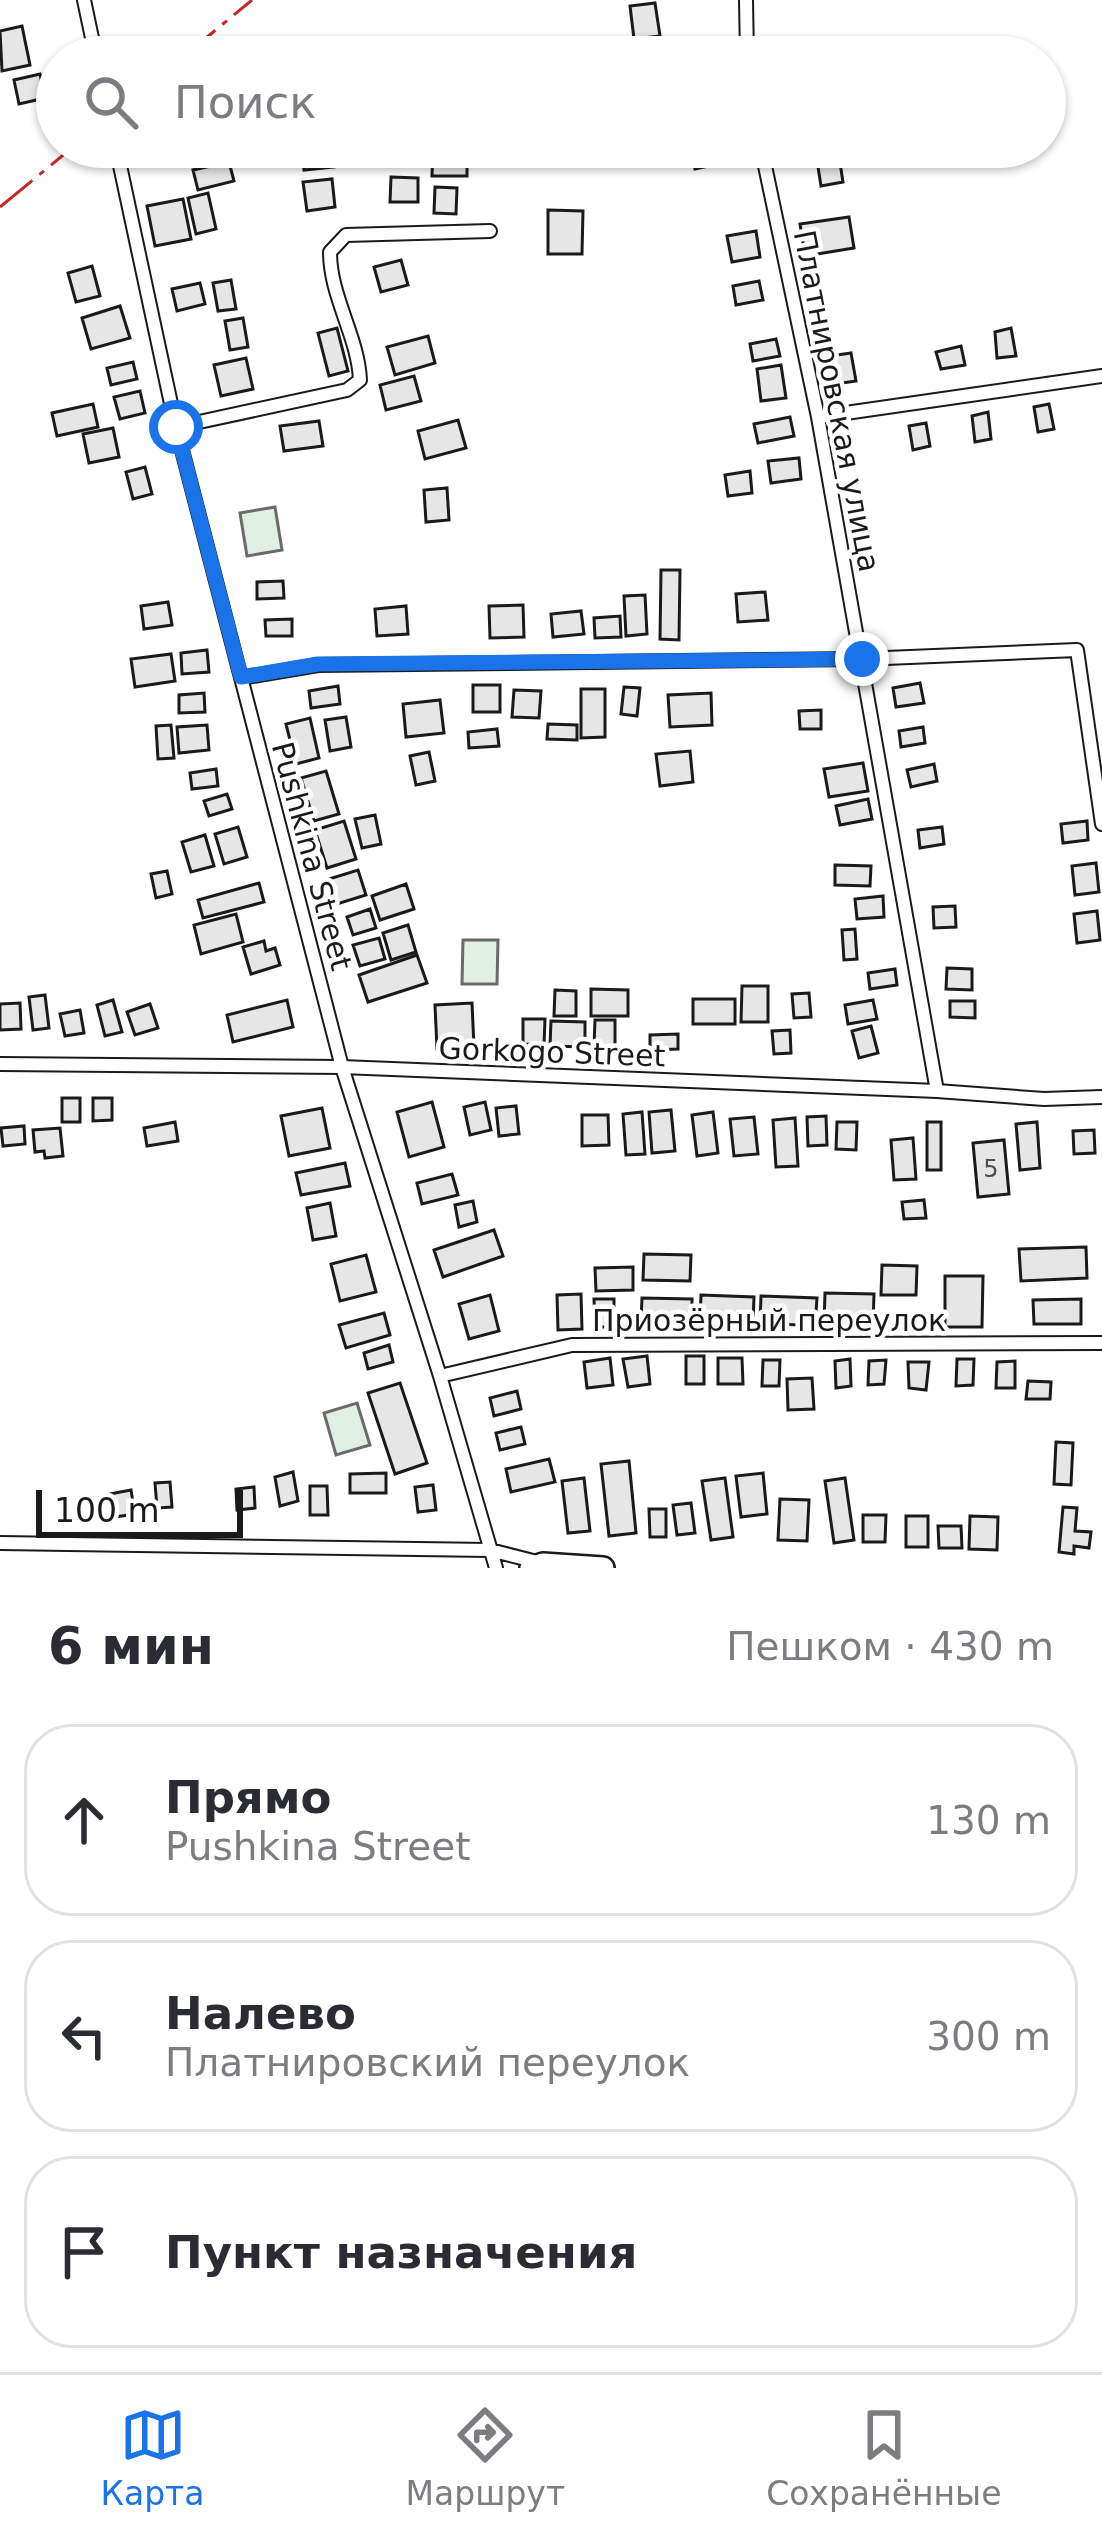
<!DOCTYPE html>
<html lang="ru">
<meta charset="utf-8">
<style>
:root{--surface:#fff;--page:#f7f7f7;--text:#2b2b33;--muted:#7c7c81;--line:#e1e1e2;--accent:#1a73e8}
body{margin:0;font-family:"DejaVu Sans",sans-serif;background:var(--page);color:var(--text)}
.scale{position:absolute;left:36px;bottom:30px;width:207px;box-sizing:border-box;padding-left:12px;border:6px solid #1a1a1a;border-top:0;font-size:33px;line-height:42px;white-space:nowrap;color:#1a1a1a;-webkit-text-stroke:9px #fff;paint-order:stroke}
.stop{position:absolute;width:36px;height:36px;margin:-27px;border:9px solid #1a73e8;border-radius:50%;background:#fff}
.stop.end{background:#1a73e8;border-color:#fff;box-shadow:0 3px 12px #0008}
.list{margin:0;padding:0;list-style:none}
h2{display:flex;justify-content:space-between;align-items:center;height:156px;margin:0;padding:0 48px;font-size:51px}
h2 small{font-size:39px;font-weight:400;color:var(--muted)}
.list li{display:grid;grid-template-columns:78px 1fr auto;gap:36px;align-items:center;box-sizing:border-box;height:192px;margin:0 24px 24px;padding:0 24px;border:3px solid var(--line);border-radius:48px}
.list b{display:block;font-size:45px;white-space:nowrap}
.list p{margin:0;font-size:39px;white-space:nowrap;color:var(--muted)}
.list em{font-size:39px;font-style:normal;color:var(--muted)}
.icon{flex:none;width:66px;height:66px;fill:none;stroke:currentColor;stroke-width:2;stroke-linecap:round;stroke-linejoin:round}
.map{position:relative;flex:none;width:1102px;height:1568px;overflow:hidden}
.search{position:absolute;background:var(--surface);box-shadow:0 3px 9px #0004;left:36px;right:36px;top:36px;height:132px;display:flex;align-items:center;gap:30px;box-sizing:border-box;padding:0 42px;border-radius:66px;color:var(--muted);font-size:45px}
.sheet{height:804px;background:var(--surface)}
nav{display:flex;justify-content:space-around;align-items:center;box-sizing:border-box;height:168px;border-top:3px solid var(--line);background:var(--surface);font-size:33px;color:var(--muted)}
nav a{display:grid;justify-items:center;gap:6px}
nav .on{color:var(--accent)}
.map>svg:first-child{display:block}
.green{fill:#e0efe3;stroke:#6a6a6a;stroke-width:3}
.building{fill:#e6e6e6;stroke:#1a1a1a;stroke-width:3}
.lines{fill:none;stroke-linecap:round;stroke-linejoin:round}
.street-casing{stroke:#1a1a1a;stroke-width:16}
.primary-casing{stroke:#1a1a1a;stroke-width:26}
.street{stroke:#fff;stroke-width:12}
.primary{stroke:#fff;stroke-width:21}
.power{stroke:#c62828;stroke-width:3;stroke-dasharray:42 9 6 9;stroke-linecap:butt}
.route{stroke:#1a73e8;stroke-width:15}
.labels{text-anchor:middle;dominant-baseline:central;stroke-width:9;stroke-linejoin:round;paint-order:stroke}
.number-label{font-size:24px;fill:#4d4d4d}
.street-label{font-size:30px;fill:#1a1a1a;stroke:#fff}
</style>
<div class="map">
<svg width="1102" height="1568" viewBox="0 0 1102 1568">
<rect width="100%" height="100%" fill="#fff"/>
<path class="green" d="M275,507L282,550L247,556L240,513Z
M463,940H498L497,984H462Z
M357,1403L370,1445L336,1455L324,1413Z"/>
<path class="building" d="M655,3L660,36L634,39L630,6Z
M22,26L30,65L2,71L0,31Z
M40,74L45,98L19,104L14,80Z
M433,147H467V176H432Z
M690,147H706L708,154L720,151L722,163L695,169Z
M332,149L334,167L304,170L302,153Z
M838,150L843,182L821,186L816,154Z
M229,162L234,181L198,190L193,170Z
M391,177L418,178V202H390Z
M332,179L335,207L307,211L303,182Z
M435,187L457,188L456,214L434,213Z
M208,193L216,229L196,234L188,198Z
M183,199L191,239L155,246L147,206Z
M548,210L583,211L582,254H548Z
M849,217L854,248L805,256L800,224Z
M756,231L760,257L732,262L727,236Z
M401,260L408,285L381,292L374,267Z
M92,266L100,296L76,302L68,273Z
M231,280L236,309L218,311L213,283Z
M759,281L763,300L736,305L733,286Z
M200,283L205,304L177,311L172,289Z
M120,306L130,338L91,349L82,318Z
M243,318L248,347L230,350L225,321Z
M337,328L348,371L329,376L318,333Z
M1011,328L1016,356L997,358L995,332Z
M428,336L435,363L395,375L387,347Z
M776,339L780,356L753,361L750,344Z
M961,346L965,365L941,369L936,352Z
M851,353L856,381L835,384L830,356Z
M246,358L253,389L221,396L214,365Z
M133,362L137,379L111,385L107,368Z
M781,365L786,398L761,401L757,369Z
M414,376L421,401L386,410L380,385Z
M140,391L145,413L120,419L114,397Z
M93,404L98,427L57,436L52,413Z
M1049,404L1054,429L1038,432L1034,407Z
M988,412L991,439L975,442L972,416Z
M790,417L794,436L758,443L754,424Z
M458,420L466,448L425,459L418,431Z
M319,421L323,446L284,451L280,426Z
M926,423L930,446L913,450L909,426Z
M113,428L119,457L89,463L83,434Z
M799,458L801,479L771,483L768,461Z
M145,467L152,494L133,499L126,472Z
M750,471L752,493L728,496L725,475Z
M447,488L449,520L426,522L424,490Z
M661,570H680L679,640L660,639Z
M283,581L284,598L257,599V582Z
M765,592L768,620L738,622L736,594Z
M645,595L647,634L626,636L624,596Z
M168,602L172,625L144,629L141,606Z
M523,605L524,637L490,638L489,606Z
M406,606L408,634L377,636L375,609Z
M581,611L584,634L553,637L551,614Z
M620,616L621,637L595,638L594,618Z
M292,619V636H266L265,620Z
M207,650L209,672L182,674L181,653Z
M171,654L175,681L135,687L131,659Z
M920,683L924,703L896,707L893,688Z
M473,685H500V712H473Z
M338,686L340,704L311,708L309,691Z
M624,687L640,688L637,716L621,714Z
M581,689H605V737L581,738Z
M514,690L541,691L539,718L512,717Z
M204,693L205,712L179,713V695Z
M711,693L712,725L670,727L668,695Z
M440,700L444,733L406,737L403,704Z
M821,710V729H800L799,711Z
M346,717L351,747L330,751L325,720Z
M310,718L319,758L296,764L286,724Z
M548,724L577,725V740L547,739Z
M171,725L174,758L158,759L156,726Z
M207,725L209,750L179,753L177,727Z
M923,727L925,743L901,747L899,731Z
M497,729L499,746L469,748L468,732Z
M690,751L693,782L660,786L656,754Z
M429,752L435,781L416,785L410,756Z
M863,763L868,791L829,797L824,769Z
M934,764L937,781L911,787L907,770Z
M216,769L218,786L192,789L190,773Z
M326,771L339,814L314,821L301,778Z
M227,794L232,809L209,816L204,801Z
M868,799L872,819L840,825L836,806Z
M375,815L381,844L362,848L355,819Z
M344,821L356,859L327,868L315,830Z
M1087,821L1088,840L1063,843L1061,824Z
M238,827L247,857L224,864L215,834Z
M942,827L944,844L920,848L918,830Z
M205,835L214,866L191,872L182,842Z
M1096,863L1099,892L1075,895L1072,866Z
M835,865L871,866L870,886L835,885Z
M358,870L366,895L337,904L329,879Z
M167,871L172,894L156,898L151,874Z
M259,883L264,902L203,918L198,900Z
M406,884L414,909L380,920L372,896Z
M883,896L884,917L857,919L855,899Z
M955,906L956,927L934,928L933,907Z
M370,909L376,928L353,935L347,917Z
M1097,911L1100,940L1077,943L1074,914Z
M236,914L243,942L201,954L194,925Z
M408,925L416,952L391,960L383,933Z
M855,929L857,959L844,960L842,930Z
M379,938L385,959L360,966L353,945Z
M264,941L266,951L275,948L280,965L251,974L243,947Z
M417,955L427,983L368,1002L359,975Z
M947,968L972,969V990L946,989Z
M895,969L897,985L870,989L868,973Z
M742,986H768V1022H741Z
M591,989L628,990V1016H591Z
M555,990L576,991V1016H554Z
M809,993L811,1017L794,1018L792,994Z
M45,995L49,1028L33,1030L29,997Z
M693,999H735V1024H693Z
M113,1000L122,1032L105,1036L97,1005Z
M287,1000L293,1027L233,1042L227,1015Z
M873,1000L877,1019L848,1024L845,1005Z
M950,1001H975V1018L950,1017Z
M20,1003L21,1029L0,1030V1004Z
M472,1003L474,1047L437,1049L435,1005Z
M150,1004L158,1028L135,1035L127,1012Z
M80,1010L84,1033L65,1036L60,1014Z
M523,1019H545L544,1045L523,1044Z
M595,1020H615V1047L594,1046Z
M551,1021L585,1022V1047L550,1046Z
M871,1026L878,1053L859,1058L852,1031Z
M790,1030L791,1053L774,1054L772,1031Z
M678,1034V1049L650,1050V1035Z
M62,1098H80V1122H62Z
M93,1098H112V1120L93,1121Z
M432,1102L444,1147L409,1157L397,1112Z
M485,1102L491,1130L470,1135L464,1107Z
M516,1106L519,1134L499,1136L496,1108Z
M322,1108L330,1148L289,1156L281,1116Z
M671,1110L675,1151L652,1153L649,1112Z
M642,1112L645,1154L626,1155L623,1114Z
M713,1112L718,1153L697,1156L692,1115Z
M582,1115H608L609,1145L582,1146Z
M826,1116L827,1145L808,1146L807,1117Z
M754,1117L758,1154L734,1156L730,1119Z
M795,1118L798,1166L776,1167L773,1120Z
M175,1122L178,1141L147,1146L144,1128Z
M837,1122H857L856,1150L836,1149Z
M927,1122H941V1170H927Z
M1037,1122L1040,1168L1020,1170L1016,1124Z
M24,1126L25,1144L3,1146L1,1128Z
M60,1128L63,1156L45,1158L44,1151L35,1152L33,1130Z
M1094,1130L1095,1153L1074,1154L1073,1131Z
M913,1138L916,1179L894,1180L891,1140Z
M1004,1140L1009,1194L978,1197L973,1143Z
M345,1163L350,1186L301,1195L296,1173Z
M452,1174L458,1195L422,1204L417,1183Z
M924,1200L926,1218L904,1219L902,1202Z
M473,1201L477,1222L459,1227L455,1205Z
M330,1203L336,1236L313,1240L307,1208Z
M494,1230L503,1256L443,1277L434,1250Z
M1086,1247L1087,1278L1021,1281L1019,1249Z
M644,1254L691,1255L690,1281L643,1280Z
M366,1255L376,1292L340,1301L331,1264Z
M882,1265L917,1266L916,1295H881Z
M633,1267V1290L596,1291L595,1268Z
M945,1276H983L982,1327H945Z
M825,1293L874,1294L873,1325L824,1324Z
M581,1294L582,1329L558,1330L557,1295Z
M490,1295L499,1331L469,1339L459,1304Z
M701,1295L754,1297L753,1322L700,1320Z
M761,1296L817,1298L815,1326L760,1323Z
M642,1298L692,1299V1321L641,1320Z
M594,1299H614V1327H595Z
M1081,1299V1324H1034L1033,1300Z
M384,1313L390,1335L346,1348L339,1325Z
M389,1345L393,1362L368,1369L364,1353Z
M647,1356L650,1384L628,1387L623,1359Z
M686,1356H704V1384H686Z
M610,1358L613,1385L587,1388L584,1362Z
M718,1358H742L743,1384H718Z
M850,1359L851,1386L836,1388L835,1361Z
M957,1359H974L973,1385L956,1386Z
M763,1360H780L779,1386H762Z
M886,1360L884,1384L868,1385L869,1361Z
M1015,1361V1388H996L997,1362Z
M908,1362H929L926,1390L909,1388Z
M812,1378L814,1409L788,1410L787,1379Z
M1028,1381L1051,1382L1050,1399H1026Z
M400,1383L427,1463L395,1474L368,1393Z
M517,1391L521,1409L494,1416L490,1398Z
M521,1427L525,1444L500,1450L496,1433Z
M1056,1442L1073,1443L1071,1485L1054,1484Z
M549,1459L555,1482L511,1492L506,1469Z
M629,1461L636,1533L609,1536L601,1464Z
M293,1472L298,1501L280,1506L275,1477Z
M386,1473V1493H350V1474Z
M763,1473L767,1514L741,1517L736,1476Z
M584,1478L590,1531L568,1533L562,1481Z
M725,1478L733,1537L711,1540L702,1481Z
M845,1478L854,1540L834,1543L825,1481Z
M170,1482L172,1507L157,1508L155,1483Z
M433,1485L436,1510L418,1512L415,1487Z
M310,1486H327L328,1515H310Z
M254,1487L255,1508L237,1510L236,1489Z
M131,1490L135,1514L115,1517L110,1494Z
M780,1499L809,1500L807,1541L778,1540Z
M691,1503L695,1533L677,1535L673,1505Z
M1063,1507L1077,1508L1075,1531L1091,1532L1089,1548L1074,1546V1554L1059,1552Z
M649,1509H666V1537H650Z
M863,1515H886L885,1542H863Z
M906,1516H928V1547H906Z
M970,1516L998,1517L997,1550L969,1549Z
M938,1526H961L962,1548H939Z"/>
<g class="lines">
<defs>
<path id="street" d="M84,0L96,57
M746,0L747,57
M116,147L176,427L342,1067L440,1376L496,1568
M761,147L818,417L937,1091
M818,417L1102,376
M176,427L347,390L360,380C358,336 330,297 330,252L346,235L490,231
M241,678L318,665L862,659L1077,650L1102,824
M0,1064L342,1067L937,1091L1044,1099L1102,1097
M440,1376L572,1345L1102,1343
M0,1543L490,1550L537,1562"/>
<path id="primary" d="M531,1568L543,1564L603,1568"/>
</defs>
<use href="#street" class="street-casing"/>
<use href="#primary" class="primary-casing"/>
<use href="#street" class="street"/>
<use href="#primary" class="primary"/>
<path class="power" d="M183,57L252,0
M0,207L73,147"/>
</g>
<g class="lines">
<path class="route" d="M176,427L241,677L318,664L862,659"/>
</g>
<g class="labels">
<g class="number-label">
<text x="991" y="1169">5</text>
</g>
<g class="street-label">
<text transform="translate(837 401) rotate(79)">Платнировская улица</text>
<text transform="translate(312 856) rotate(75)">Pushkina Street</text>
<text transform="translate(552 1052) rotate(2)">Gorkogo Street</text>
<text x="769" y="1320">Приозёрный переулок</text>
</g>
</g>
</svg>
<div class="scale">100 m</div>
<div class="stop" style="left:176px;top:427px"></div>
<div class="stop end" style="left:862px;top:659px"></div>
<div class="search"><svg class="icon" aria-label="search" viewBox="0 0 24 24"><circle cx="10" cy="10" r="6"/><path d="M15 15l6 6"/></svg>Поиск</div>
</div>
<section class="sheet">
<h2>6 мин<small>Пешком · 430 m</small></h2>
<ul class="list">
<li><svg class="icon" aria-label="ahead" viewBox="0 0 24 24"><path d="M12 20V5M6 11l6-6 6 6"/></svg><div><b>Прямо</b><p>Pushkina Street</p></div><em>130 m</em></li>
<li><svg class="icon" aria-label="left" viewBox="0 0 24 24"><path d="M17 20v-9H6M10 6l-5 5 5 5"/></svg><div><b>Налево</b><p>Платнировский переулок</p></div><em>300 m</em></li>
<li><svg class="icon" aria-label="arrive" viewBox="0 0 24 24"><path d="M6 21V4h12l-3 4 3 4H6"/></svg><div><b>Пункт назначения</b></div></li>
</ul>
</section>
<nav>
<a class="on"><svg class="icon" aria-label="map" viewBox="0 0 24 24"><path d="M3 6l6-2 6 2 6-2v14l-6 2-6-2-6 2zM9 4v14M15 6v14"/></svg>Карта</a>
<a><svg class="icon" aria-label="directions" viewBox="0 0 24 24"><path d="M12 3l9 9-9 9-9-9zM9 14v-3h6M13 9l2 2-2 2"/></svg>Маршрут</a>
<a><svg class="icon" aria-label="saved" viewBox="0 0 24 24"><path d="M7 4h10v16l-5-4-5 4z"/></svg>Сохранённые</a>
</nav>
